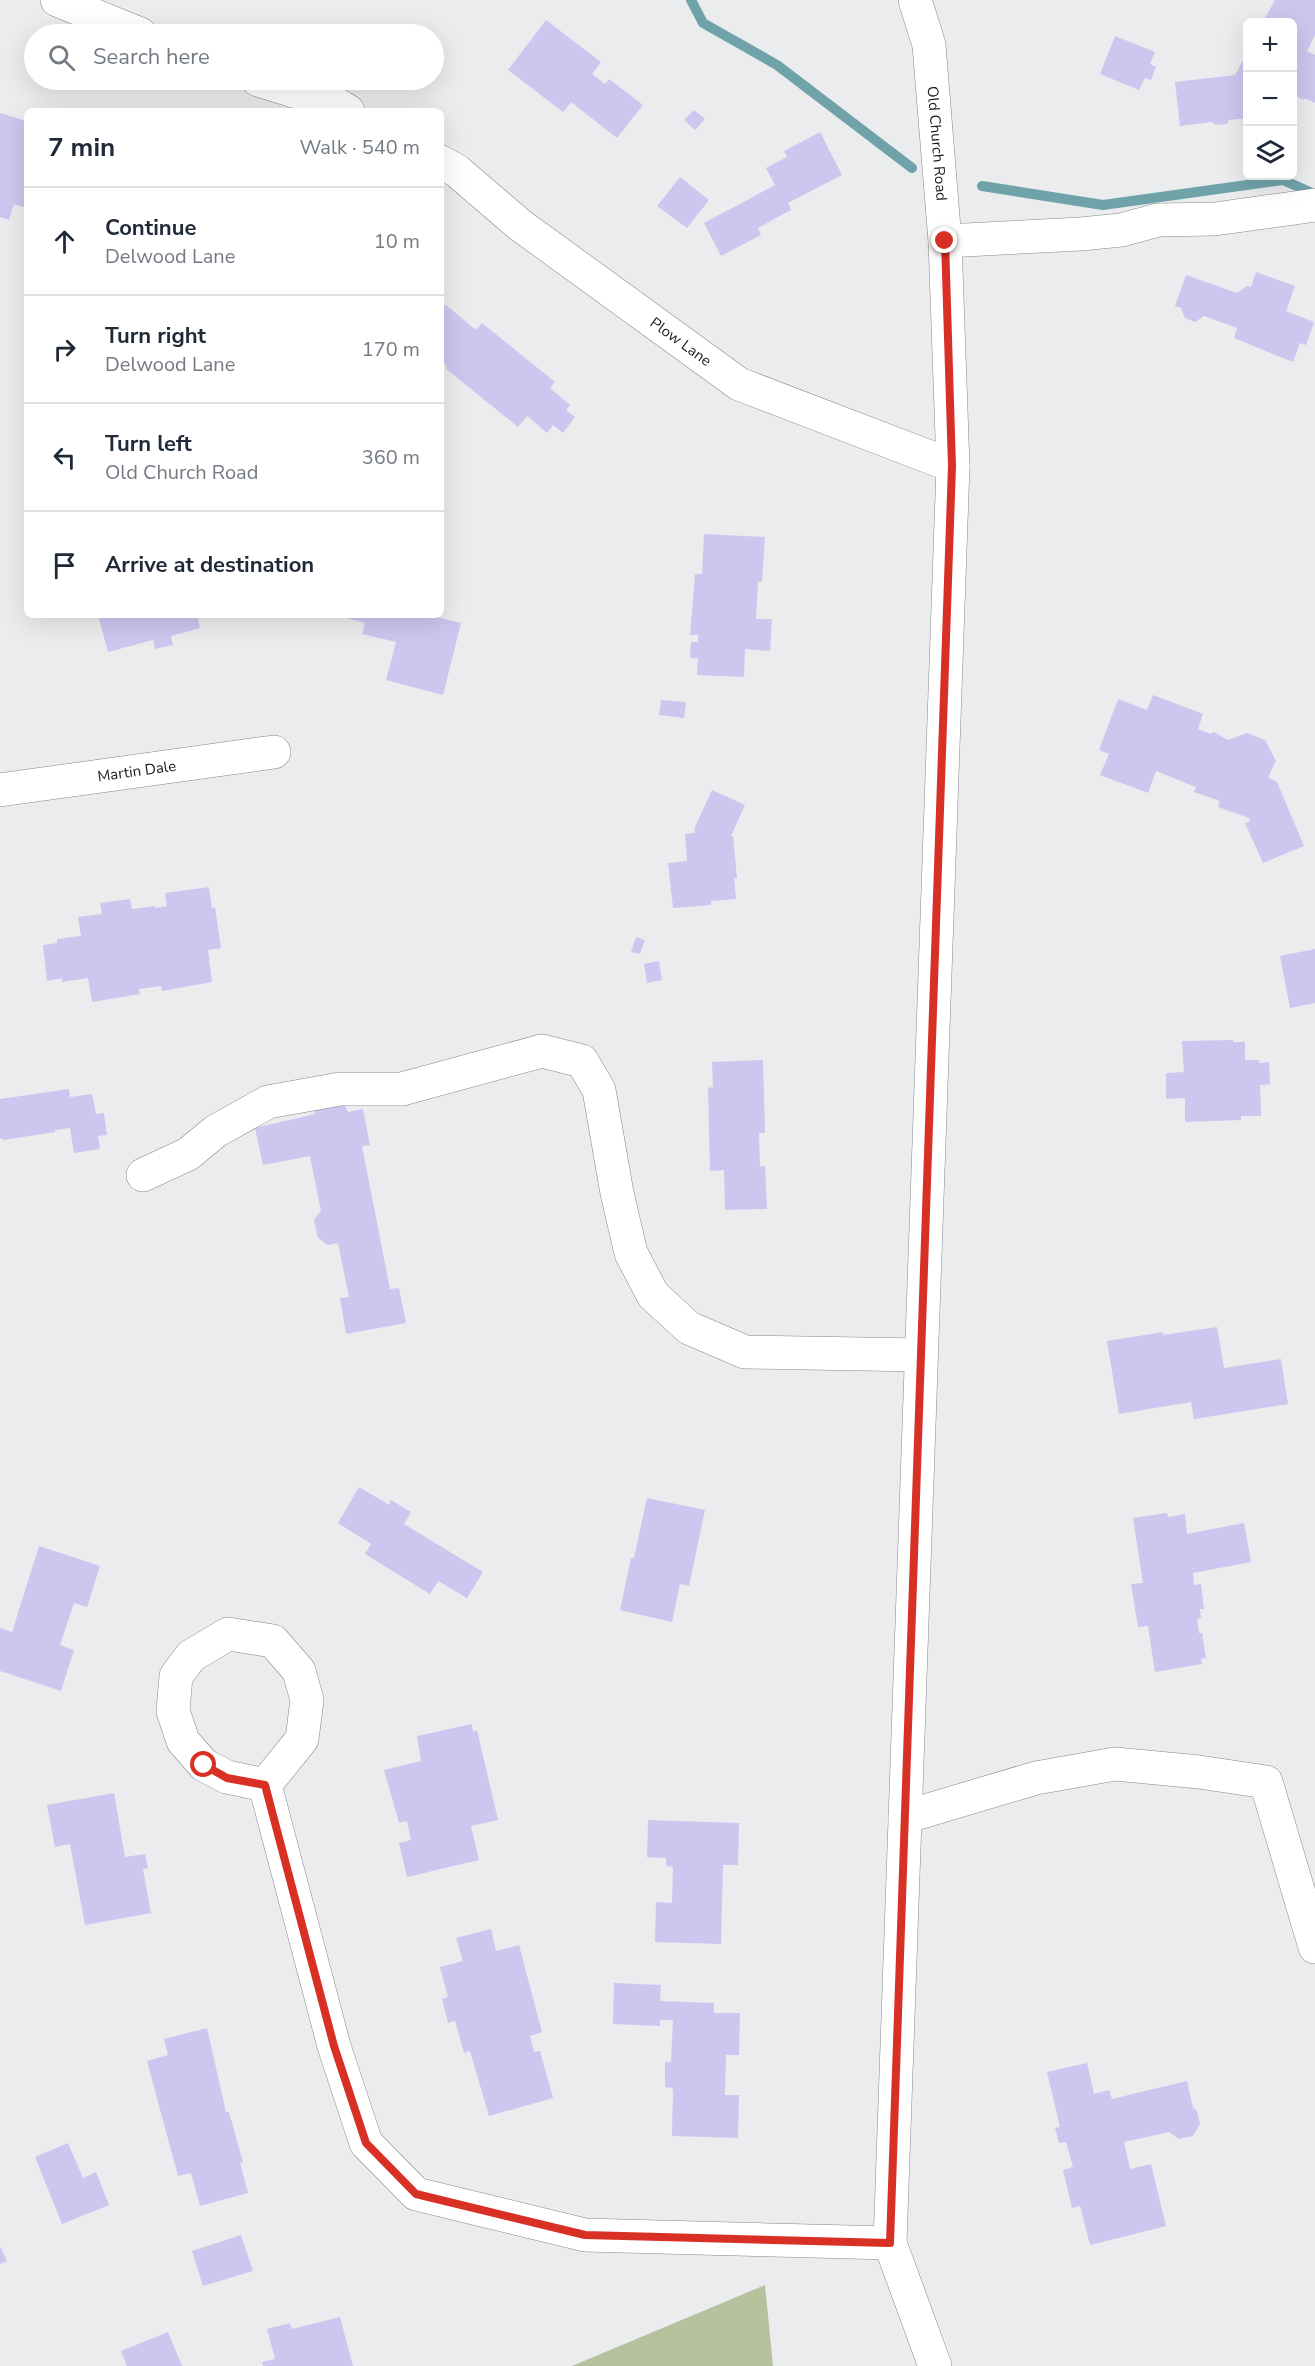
<!DOCTYPE html>
<meta charset="utf-8">
<style>
:root{--surface:#fff;--page:#f6f6f7;--text:#1f2937;--muted:#747a83;--line:#e0e1e3}
body{margin:0;font-family:"Nunito Sans",sans-serif;background:var(--page);color:var(--text)}
.controls{position:absolute;right:18px;top:18px;display:grid;overflow:hidden;border-radius:9px;box-shadow:0 6px 24px #0002}
.controls button{width:54px;height:54px;display:grid;place-items:center;padding:0;border:0;border-bottom:2px solid var(--line);background:var(--surface);color:var(--text);font:30px sans-serif}
.stop{position:absolute;width:18px;height:18px;margin:-14px;border:4px solid #d93025;border-radius:50%;background:#fff}
.stop.end{background:#d93025;border-color:#fff;box-shadow:0 2px 6px #0008}
.list{margin:0;padding:0;list-style:none}
h2{display:flex;justify-content:space-between;align-items:center;height:78px;margin:0;padding:0 24px;font-size:26px}
h2 small{font-size:20px;font-weight:400;color:var(--muted)}
.list li{display:grid;grid-template-columns:39px 1fr auto;gap:18px;align-items:center;box-sizing:border-box;height:108px;padding:0 24px;border-top:2px solid var(--line)}
.list b{display:block;font-size:22px;white-space:nowrap}
.list p{margin:0;font-size:20px;white-space:nowrap;color:var(--muted)}
.list em{font-size:20px;font-style:normal;color:var(--muted)}
.icon{flex:none;width:33px;height:33px;fill:none;stroke:currentColor;stroke-width:2;stroke-linecap:round;stroke-linejoin:round}
.map{position:relative;flex:none;width:1315px;height:2366px;overflow:hidden}
.search{position:absolute;background:var(--surface);box-shadow:0 6px 24px #0002;left:24px;top:24px;width:420px;height:66px;display:flex;align-items:center;gap:15px;box-sizing:border-box;padding:0 21px;border-radius:33px;color:var(--muted);font-size:22px}
.panel{position:absolute;background:var(--surface);box-shadow:0 6px 24px #0002;left:24px;top:108px;width:420px;height:510px;border-radius:9px}
.map>svg:first-child{display:block}
.green{fill:#b7c19d}
.lines{fill:none;stroke-linecap:round;stroke-linejoin:round}
.stream{stroke:#70a3a9;stroke-width:10}
.building{fill:#cbc7ef}
.minor-casing{stroke:#858789;stroke-width:34}
.minor{stroke:#fff;stroke-width:33}
.route{stroke:#d93025;stroke-width:8}
.labels{text-anchor:middle;dominant-baseline:central;stroke-width:4.5;stroke-linejoin:round;paint-order:stroke}
.street-label{font-size:15px;fill:#191a1b;stroke:#ebecee}
</style>
<div class="map">
<svg width="1315" height="2366" viewBox="0 0 1315 2366">
<rect width="100%" height="100%" fill="#ebecee"/>
<path class="green" d="M765,2285L773,2366H572Z"/>
<g class="lines">
<path class="stream" d="M691,0L703,23L777,65L912,168
M982,186L1103,205L1283,180L1310,192"/>
</g>
<path class="building" d="M1275,0H1315V35L1307,51L1315,55V103L1305,98L1303,100L1292,93V22H1263Z
M546,20L601,62L592,74L605,84L609,79L643,105L617,138L571,102L563,112L508,70Z
M1115,36L1155,52L1150,64L1156,67L1151,80L1145,78L1139,90L1100,74Z
M1248,51V118L1229,120L1227,124L1215,125L1212,122L1180,126L1175,82L1235,75Z
M694,110L705,119L695,130L684,120Z
M0,113L26,121L25,124L27,125V208L14,204L9,220L0,217Z
M820,132L842,175L788,203L791,210L758,228L761,235L721,256L704,223L775,185L766,168L787,157L784,151Z
M680,177L709,200L687,228L657,206Z
M1256,272L1295,286L1286,311L1314,322L1306,345L1300,343L1293,362L1234,338L1237,328L1204,316L1195,322L1185,318L1181,308L1175,306L1186,275L1237,293L1247,286L1251,287Z
M446,305L476,330L482,323L555,382L550,388L570,405L566,410L575,417L563,433L553,425L547,433L527,416L518,427L446,369L447,366L441,361V310Z
M704,534L765,537L762,582H758L756,619H772L770,651L745,649L744,677L697,675L698,658H690L691,642H698V635H690L695,574H702Z
M98,615H197L200,628L171,636L173,645L155,649L153,640L108,652Z
M336,615H429L461,623L443,695L386,680L396,642L362,634L365,623Z
M1153,695L1203,714L1198,729L1211,734L1214,732L1228,740L1247,733L1265,740L1276,761L1268,777L1277,782L1304,846L1263,863L1245,823L1250,821L1249,818L1218,807L1220,801L1194,792L1196,787L1156,771L1148,793L1100,775L1109,754L1099,750L1118,699L1147,710Z
M661,700L686,702L684,718L659,715Z
M712,790L745,805L731,836H733L737,878H734L736,899L711,901V905L673,908L668,863L687,861L685,834L695,833V827Z
M209,887L212,908L215,907L221,948L208,950L212,982L162,991L161,986L139,989L140,994L92,1002L88,978L62,982V978L47,981L43,945L57,943V939L81,936L78,917L102,914L100,903L130,899L132,909L155,906V908L167,906L165,893Z
M636,937L645,940L640,954L631,952Z
M1315,949V1003L1290,1008L1280,956Z
M659,961L662,980L647,983L644,964Z
M1233,1040V1042H1245V1060H1259V1063L1269,1062L1270,1084L1260,1085L1261,1116H1241V1120L1185,1122V1098L1166,1099V1073L1184,1072L1182,1041Z
M763,1060L765,1133H759L760,1166H765L767,1209L725,1210L724,1170L710,1171L708,1088L713,1087L712,1062Z
M69,1089L70,1097L92,1094L96,1114L104,1113L107,1135L98,1136L100,1149L74,1153L70,1128L55,1130V1132L4,1140L0,1138V1099Z
M343,1101L348,1112L363,1109L370,1145L362,1146L390,1289L399,1288L406,1323L346,1334L340,1298L349,1297L338,1243L328,1245L318,1238L314,1220L321,1211L310,1156L263,1165L255,1128L315,1114L314,1107Z
M1217,1327L1224,1368L1281,1359L1288,1404L1194,1419L1191,1402L1119,1414L1107,1341L1163,1332V1335Z
M359,1487L389,1505L391,1500L411,1512L404,1524L483,1572L467,1598L438,1581L430,1594L365,1554L371,1544L338,1523Z
M647,1498L705,1510L689,1586L680,1584L672,1622L620,1610L631,1558H634Z
M1167,1513L1168,1517L1185,1514L1187,1534L1244,1523L1251,1562L1193,1573L1194,1585L1201,1584L1204,1609H1200L1201,1618L1197,1619L1199,1633H1202L1206,1658L1201,1659L1202,1664L1155,1672L1148,1626L1138,1627L1131,1584L1143,1583L1133,1518Z
M39,1546L100,1566L87,1607L74,1603L60,1645L74,1650L61,1691L0,1671V1628L12,1632Z
M472,1724L473,1732L477,1730L498,1820L471,1826L479,1860L407,1877L399,1843L411,1840L407,1821L399,1823L384,1770L421,1761L417,1736Z
M114,1793L125,1857L145,1854L148,1868L143,1869L151,1913L85,1925L70,1844L55,1847L47,1805Z
M648,1820L739,1823L738,1865H723L721,1944L655,1942L656,1902L672,1903L673,1867L666,1866V1858L647,1857Z
M491,1929L496,1951L519,1945L542,2032L530,2036L534,2052L540,2051L553,2098L489,2116L470,2051L464,2053L455,2021L448,2023L442,1999L448,1997L440,1967L463,1961L456,1938Z
M614,1983L661,1985L660,2001L714,2003V2013H740L739,2055H726L725,2095H739L738,2138L672,2136L673,2091L672,2088L665,2087V2062H671L673,2020H660V2026L613,2024Z
M207,2028L226,2112H229L243,2162L240,2163L248,2193L200,2206L191,2173L178,2176L147,2061L168,2055L164,2039Z
M1087,2063L1094,2094L1109,2090L1112,2099L1187,2081L1193,2108L1197,2111L1200,2124L1193,2136L1179,2139L1169,2132L1124,2142L1130,2169L1151,2164L1166,2226L1090,2245L1080,2206L1072,2208L1063,2170L1073,2167L1066,2142L1059,2143L1055,2128L1060,2127L1047,2072Z
M68,2143L83,2178L96,2172L109,2205L62,2224L35,2157Z
M241,2235L253,2271L203,2286L192,2251Z
M0,2246L7,2261L0,2264Z
M340,2317L353,2366H263L262,2362L275,2359L267,2329L290,2323L292,2329Z
M168,2332L182,2366H127L121,2351Z"/>
<g class="lines">
<defs>
<g id="minor">
<path d="M57,0L140,34"/>
<path id="s1" d="M915,0L929,45L945,241L953,466L890,2243L935,2366"/>
<path d="M258,80L336,104L348,111"/>
<path id="s2" d="M441,162L457,171L520,225L739,384L953,466"/>
<path d="M945,241L1081,234L1121,230L1158,220L1215,219L1315,205"/>
<path id="s3" d="M0,790L274,752"/>
<path d="M143,1175L188,1154L216,1131L268,1102L340,1089H402L542,1051L582,1061L599,1090L617,1193L631,1253L653,1295L689,1328L745,1352L921,1355"/>
<path d="M265,1785L227,1777L204,1765L183,1741L173,1711L176,1676L191,1656L228,1634L273,1641L299,1671L307,1700L302,1739L265,1785L334,2046L366,2143L416,2194L585,2235L890,2243"/>
<path d="M905,1817L1036,1778L1115,1764L1199,1772L1266,1782L1315,1947"/>
</g>
</defs>
<use href="#minor" class="minor-casing"/>
<use href="#minor" class="minor"/>
</g>
<g class="lines">
<path class="route" d="M204,1765L227,1778L265,1785L334,2046L366,2143L416,2194L585,2235L890,2243L952,466L945,241"/>
</g>
<g class="labels">
<g class="street-label">
<text stroke="none"><textPath href="#s1" startOffset="146">Old Church Road</textPath></text>
<text stroke="none"><textPath href="#s2" startOffset="300">Plow Lane</textPath></text>
<text stroke="none"><textPath href="#s3" startOffset="138">Martin Dale</textPath></text>
</g>
</g>
</svg>
<div class="controls">
<button>+</button>
<button>−</button>
<button><svg class="icon" aria-label="layers" viewBox="0 0 24 24"><path d="M12 4l9 5-9 5-9-5zM3 14l9 5 9-5"/></svg></button>
</div>
<div class="stop" style="left:204px;top:1765px"></div>
<div class="stop end" style="left:945px;top:241px"></div>
<div class="search"><svg class="icon" aria-label="search" viewBox="0 0 24 24"><circle cx="10" cy="10" r="6"/><path d="M15 15l6 6"/></svg>Search here</div>
<section class="panel">
<h2>7 min<small>Walk · 540 m</small></h2>
<ul class="list">
<li><svg class="icon" aria-label="ahead" viewBox="0 0 24 24"><path d="M12 20V5M6 11l6-6 6 6"/></svg><div><b>Continue</b><p>Delwood Lane</p></div><em>10 m</em></li>
<li><svg class="icon" aria-label="right" viewBox="0 0 24 24"><path d="M7 20v-9h11M14 6l5 5-5 5"/></svg><div><b>Turn right</b><p>Delwood Lane</p></div><em>170 m</em></li>
<li><svg class="icon" aria-label="left" viewBox="0 0 24 24"><path d="M17 20v-9H6M10 6l-5 5 5 5"/></svg><div><b>Turn left</b><p>Old Church Road</p></div><em>360 m</em></li>
<li><svg class="icon" aria-label="arrive" viewBox="0 0 24 24"><path d="M6 21V4h12l-3 4 3 4H6"/></svg><div><b>Arrive at destination</b></div></li>
</ul>
</section>
</div>
